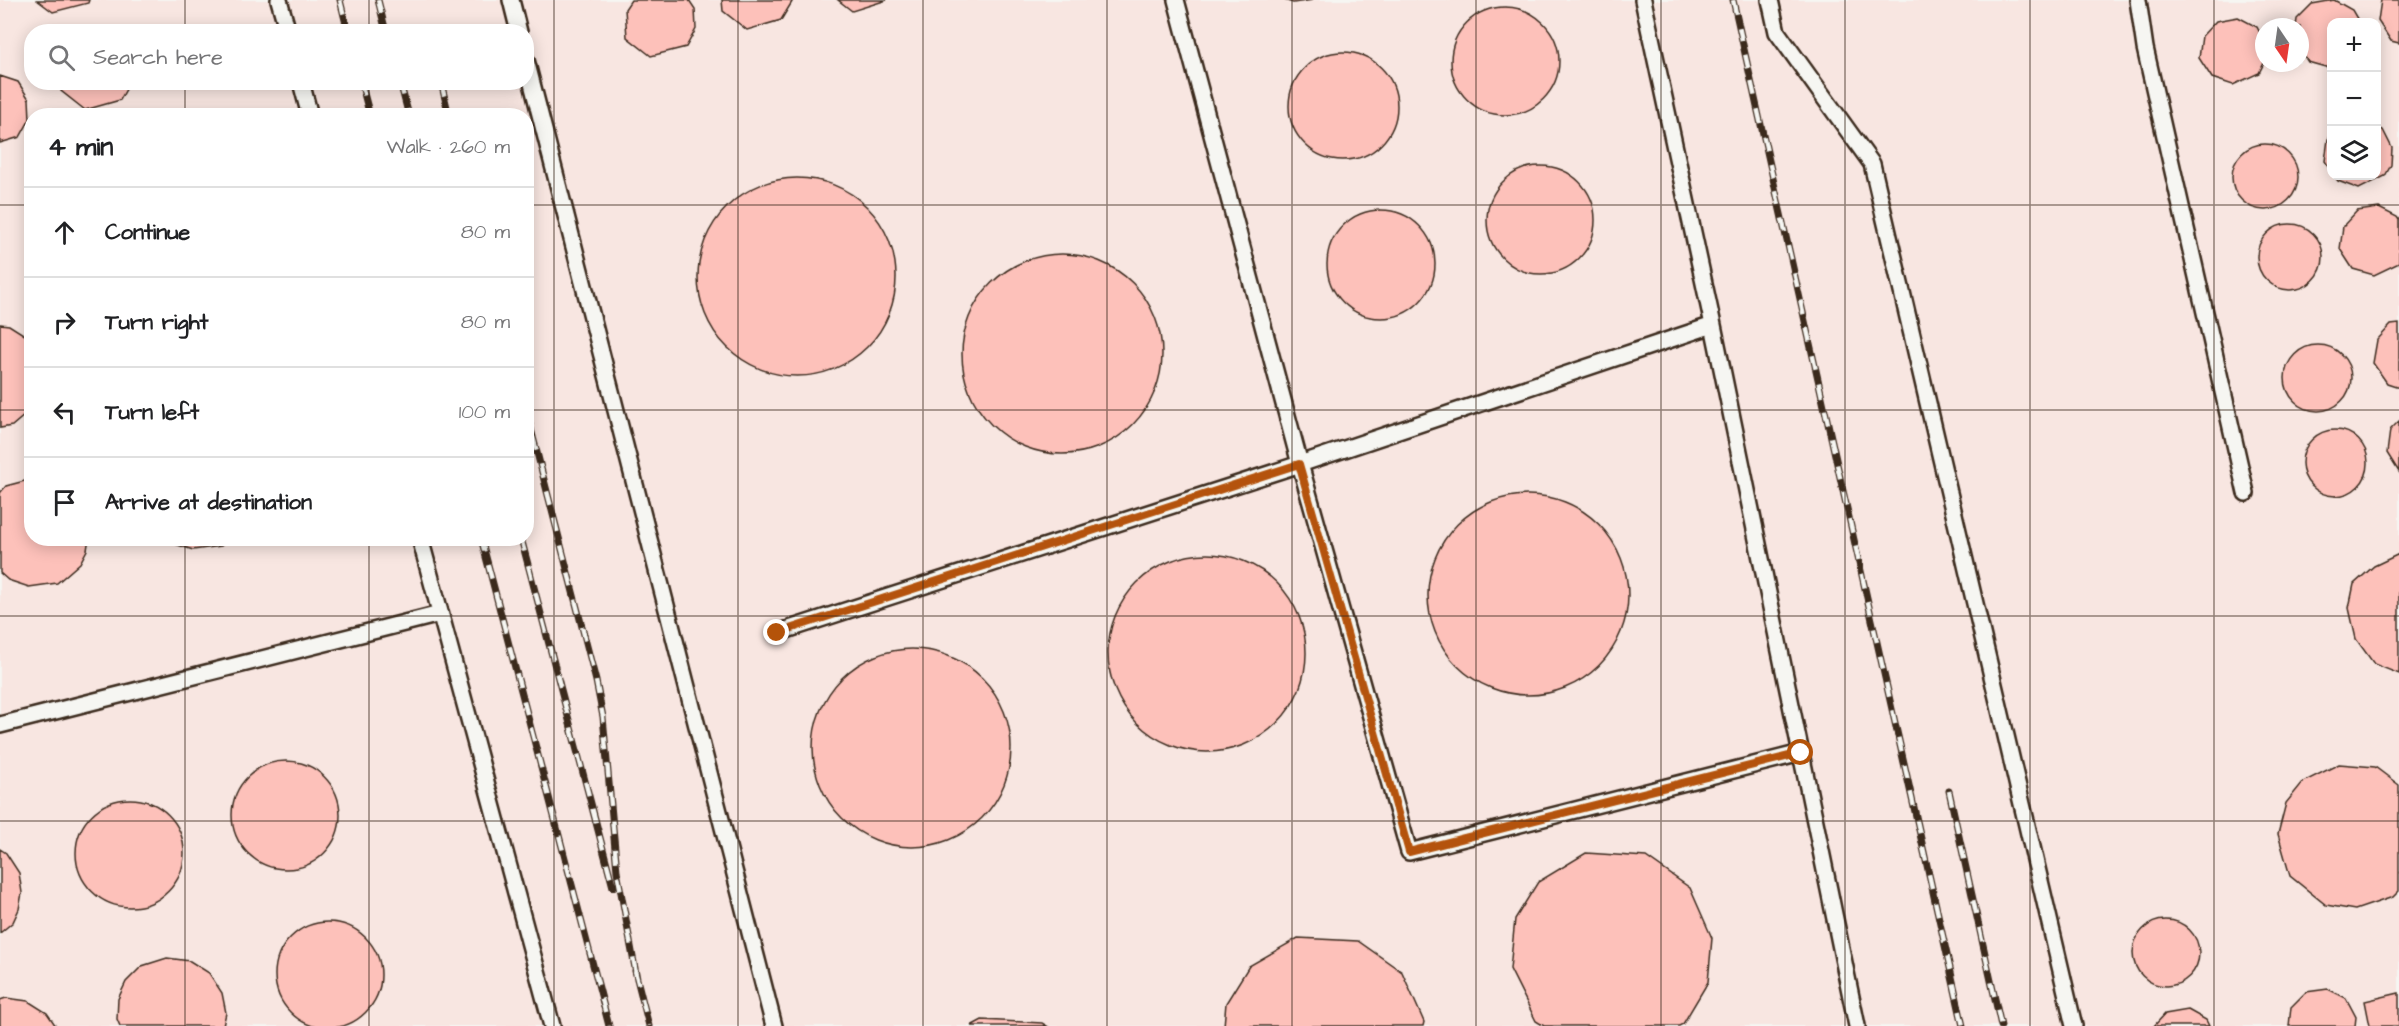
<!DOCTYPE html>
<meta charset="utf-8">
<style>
:root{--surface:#fff;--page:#f6f6f6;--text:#202124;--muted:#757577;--line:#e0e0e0}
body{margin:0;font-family:"Architects Daughter",sans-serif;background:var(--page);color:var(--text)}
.controls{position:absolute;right:18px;top:18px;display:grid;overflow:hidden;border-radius:12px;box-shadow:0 3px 15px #0003}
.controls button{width:54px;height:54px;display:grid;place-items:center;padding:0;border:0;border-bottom:2px solid var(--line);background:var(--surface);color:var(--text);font:30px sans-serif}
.compass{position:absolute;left:2255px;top:18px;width:54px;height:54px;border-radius:50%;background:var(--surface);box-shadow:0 3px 15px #0003;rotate:167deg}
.stop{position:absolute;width:18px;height:18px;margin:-14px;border:4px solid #b45309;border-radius:50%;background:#fff}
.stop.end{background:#b45309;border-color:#fff;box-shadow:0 2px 6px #0008}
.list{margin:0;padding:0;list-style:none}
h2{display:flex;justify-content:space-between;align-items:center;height:78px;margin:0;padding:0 24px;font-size:26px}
h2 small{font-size:20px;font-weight:400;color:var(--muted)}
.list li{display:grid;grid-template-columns:39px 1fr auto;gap:18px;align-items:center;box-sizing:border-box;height:90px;padding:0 24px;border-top:2px solid var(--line)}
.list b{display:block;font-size:22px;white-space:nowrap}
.list em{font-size:20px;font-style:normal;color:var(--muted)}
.icon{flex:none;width:33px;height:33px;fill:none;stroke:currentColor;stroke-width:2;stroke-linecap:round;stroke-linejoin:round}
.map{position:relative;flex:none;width:2399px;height:1026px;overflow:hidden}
.search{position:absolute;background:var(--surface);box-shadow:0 3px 15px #0003;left:24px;top:24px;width:510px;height:66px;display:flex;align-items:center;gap:15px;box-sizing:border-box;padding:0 21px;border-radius:24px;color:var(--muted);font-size:22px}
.panel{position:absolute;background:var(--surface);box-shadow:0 3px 15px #0003;left:24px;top:108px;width:510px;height:438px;border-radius:24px}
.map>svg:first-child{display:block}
.built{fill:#f8e6e1;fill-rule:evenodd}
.building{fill:#fdc1ba;stroke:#3b2a1e;stroke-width:1.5}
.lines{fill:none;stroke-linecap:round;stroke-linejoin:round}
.lane-casing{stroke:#3b2a1e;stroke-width:20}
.lane{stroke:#f6f6f2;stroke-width:15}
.rail-casing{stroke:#3b2a1e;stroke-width:7}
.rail{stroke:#f6f6f2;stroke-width:4.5;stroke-dasharray:14;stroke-linecap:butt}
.route{stroke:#b45309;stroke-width:8}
.grid{fill:none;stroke:#3b2a1e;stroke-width:1.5;stroke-opacity:0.55}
</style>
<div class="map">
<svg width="2399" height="1026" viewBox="0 0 2399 1026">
<rect width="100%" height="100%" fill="#f6f6f2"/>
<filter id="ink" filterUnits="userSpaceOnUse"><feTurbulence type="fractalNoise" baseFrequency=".0167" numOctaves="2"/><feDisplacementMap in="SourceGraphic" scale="12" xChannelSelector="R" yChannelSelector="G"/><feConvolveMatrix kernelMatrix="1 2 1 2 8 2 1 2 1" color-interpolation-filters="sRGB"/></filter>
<g filter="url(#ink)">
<path class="built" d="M0,0H2399V1026H0ZM2332,22H2376V176H2332ZM2264,27H2300V63H2264ZM32,32H526V82H32ZM32,116H526V538H32Z"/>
<path class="building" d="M37,0H89L88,3L53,12Z
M631,0H689L695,9L696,29L686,47L651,56L627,37L625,9Z
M722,0H792V2L781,20L747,30L723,11Z
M838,0H887L852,11Z
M1284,0H1313L1293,3Z
M2334,0L2352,10L2359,22H2332V67L2329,68L2308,62L2300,50V27H2296L2297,19L2312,4Z
M2381,0H2399V43L2391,41L2378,21Z
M1451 61a54 54 0 1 1 108 0a54 54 0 1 1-108 0Z
M2238,17L2257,27L2264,41V63L2259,73L2233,85L2212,78L2199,58L2202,36L2216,21Z
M1289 106a54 54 0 1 1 108 0a54 54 0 1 1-108 0Z
M0,76L18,82L29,99L30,119L20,137L0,143Z
M60,82H130L120,100L85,110L61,91Z
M2376,127L2383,130L2392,148L2391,165L2385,176L2359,189L2338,181L2334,176H2376Z
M2332,135V172L2325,161L2328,139Z
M2232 177a33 33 0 1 1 66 0a33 33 0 1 1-66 0Z
M1487 220a54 54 0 1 1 108 0a54 54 0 1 1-108 0Z
M698 277a99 99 0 1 1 198 0a99 99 0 1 1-198 0Z
M2379,208L2397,217L2399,220V263L2374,275L2353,269L2340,249L2343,226L2357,211Z
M1327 264a54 54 0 1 1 108 0a54 54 0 1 1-108 0Z
M2257 257a33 33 0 1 1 66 0a33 33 0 1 1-66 0Z
M962 354a100 100 0 1 1 200 0a100 100 0 1 1-200 0Z
M0,324L9,325L28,337L32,342V409L12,426L0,428Z
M2399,324V387L2387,383L2373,363L2377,340L2391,325Z
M2285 378a33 33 0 1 1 66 0a33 33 0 1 1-66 0Z
M2399,421V472L2387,453L2390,430Z
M2302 463a33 33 0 1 1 66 0a33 33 0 1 1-66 0Z
M32,479V538H89L87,550L80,563L57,583L29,587L8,580L0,573V493L6,486Z
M1428 595a100 100 0 1 1 200 0a100 100 0 1 1-200 0Z
M166,538H230L221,546L193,550L172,543Z
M1108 653a99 99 0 1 1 198 0a99 99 0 1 1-198 0Z
M2399,554V674L2374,664L2356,639L2349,608L2354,584L2374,566Z
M813 748a99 99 0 1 1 198 0a99 99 0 1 1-198 0Z
M232 815a54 54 0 1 1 108 0a54 54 0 1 1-108 0Z
M2339,764L2375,767L2399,785V891L2393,897L2355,910L2326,905L2290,876L2278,834L2286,803L2303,782Z
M76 853a54 54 0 1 1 108 0a54 54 0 1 1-108 0Z
M0,849L6,853L19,873L22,893L19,909L13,922L0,933Z
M1586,853L1646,857L1690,888L1712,938L1708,982L1683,1024L1679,1026H1544L1536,1021L1510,969L1515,919L1538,882Z
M2133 953a33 33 0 1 1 66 0a33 33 0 1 1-66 0Z
M275 975a53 53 0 1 1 106 0a53 53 0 1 1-106 0Z
M1298,938L1358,941L1402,972L1424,1022L1423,1026H1224L1226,1003L1249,966Z
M167,958L190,961L209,973L222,993L226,1013L223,1026H120L117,1019L118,999L126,982L142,966Z
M2328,989L2346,998L2356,1017L2355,1026H2289L2291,1007L2306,992Z
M2399,993V1026H2370L2365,1001Z
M6,998L28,1001L47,1013L56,1026H0V1000Z
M2188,1010L2206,1020L2209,1026H2154L2165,1014Z
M982,1020L1042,1023L1047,1026H971Z"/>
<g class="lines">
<defs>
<path id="lane" d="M279,0L288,32
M511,0L519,32
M1176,0L1300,464L1409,852L1801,753
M1643,0L1713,325L1857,1026
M1770,0L1777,32L1872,164L2074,1026
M2138,0L2145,48L2246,493
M526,60L774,1026
M301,82L310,116
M420,538L552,1026
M777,633L1300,464L1713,325
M0,725L440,614"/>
</defs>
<use href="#lane" class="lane-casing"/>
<use href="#lane" class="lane"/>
<defs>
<path id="rail" d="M340,0L348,32
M378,0L386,32
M1733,0L1963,1026
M361,82L370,116
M400,82L409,116
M441,82L449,116
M526,410L596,681L603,717L617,871L637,979
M481,538L609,1026
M521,538L613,887
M1949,791L2001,1026
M635,971L649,1026"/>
</defs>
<use href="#rail" class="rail-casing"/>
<use href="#rail" class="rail"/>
</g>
</g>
<g class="lines" filter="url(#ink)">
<path class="route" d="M777,633L1299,464L1409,852L1801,753"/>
</g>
<path class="grid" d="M185,0V32M369,0V32M554,0V1026M738,0V1026M923,0V1026M1107,0V1026M1292,0V1026M1476,0V1026M1661,0V1026M1845,0V1026M2030,0V1026M2214,0V1026M185,82V116M369,82V116M0,205H32M526,205H2399M0,410H32M526,410H2399M185,538V1026M369,538V1026M0,616H2399M0,821H2399"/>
</svg>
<div class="controls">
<button>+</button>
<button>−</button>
<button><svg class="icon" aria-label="layers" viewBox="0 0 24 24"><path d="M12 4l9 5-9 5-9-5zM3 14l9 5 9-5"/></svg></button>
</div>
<svg class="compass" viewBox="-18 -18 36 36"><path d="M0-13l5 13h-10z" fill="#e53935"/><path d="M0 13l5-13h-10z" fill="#757577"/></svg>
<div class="stop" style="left:1801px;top:753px"></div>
<div class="stop end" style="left:777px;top:633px"></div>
<div class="search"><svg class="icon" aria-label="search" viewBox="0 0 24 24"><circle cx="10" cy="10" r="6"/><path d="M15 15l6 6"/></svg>Search here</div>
<section class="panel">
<h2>4 min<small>Walk · 260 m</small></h2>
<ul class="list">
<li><svg class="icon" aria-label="ahead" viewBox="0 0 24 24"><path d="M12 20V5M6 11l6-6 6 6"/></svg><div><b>Continue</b></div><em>80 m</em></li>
<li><svg class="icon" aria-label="right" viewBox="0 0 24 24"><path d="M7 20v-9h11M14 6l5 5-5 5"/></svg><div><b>Turn right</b></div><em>80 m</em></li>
<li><svg class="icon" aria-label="left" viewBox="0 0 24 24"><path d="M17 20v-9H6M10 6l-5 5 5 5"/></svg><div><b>Turn left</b></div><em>100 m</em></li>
<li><svg class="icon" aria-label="arrive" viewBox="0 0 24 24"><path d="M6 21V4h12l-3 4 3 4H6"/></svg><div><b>Arrive at destination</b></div></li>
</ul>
</section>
</div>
